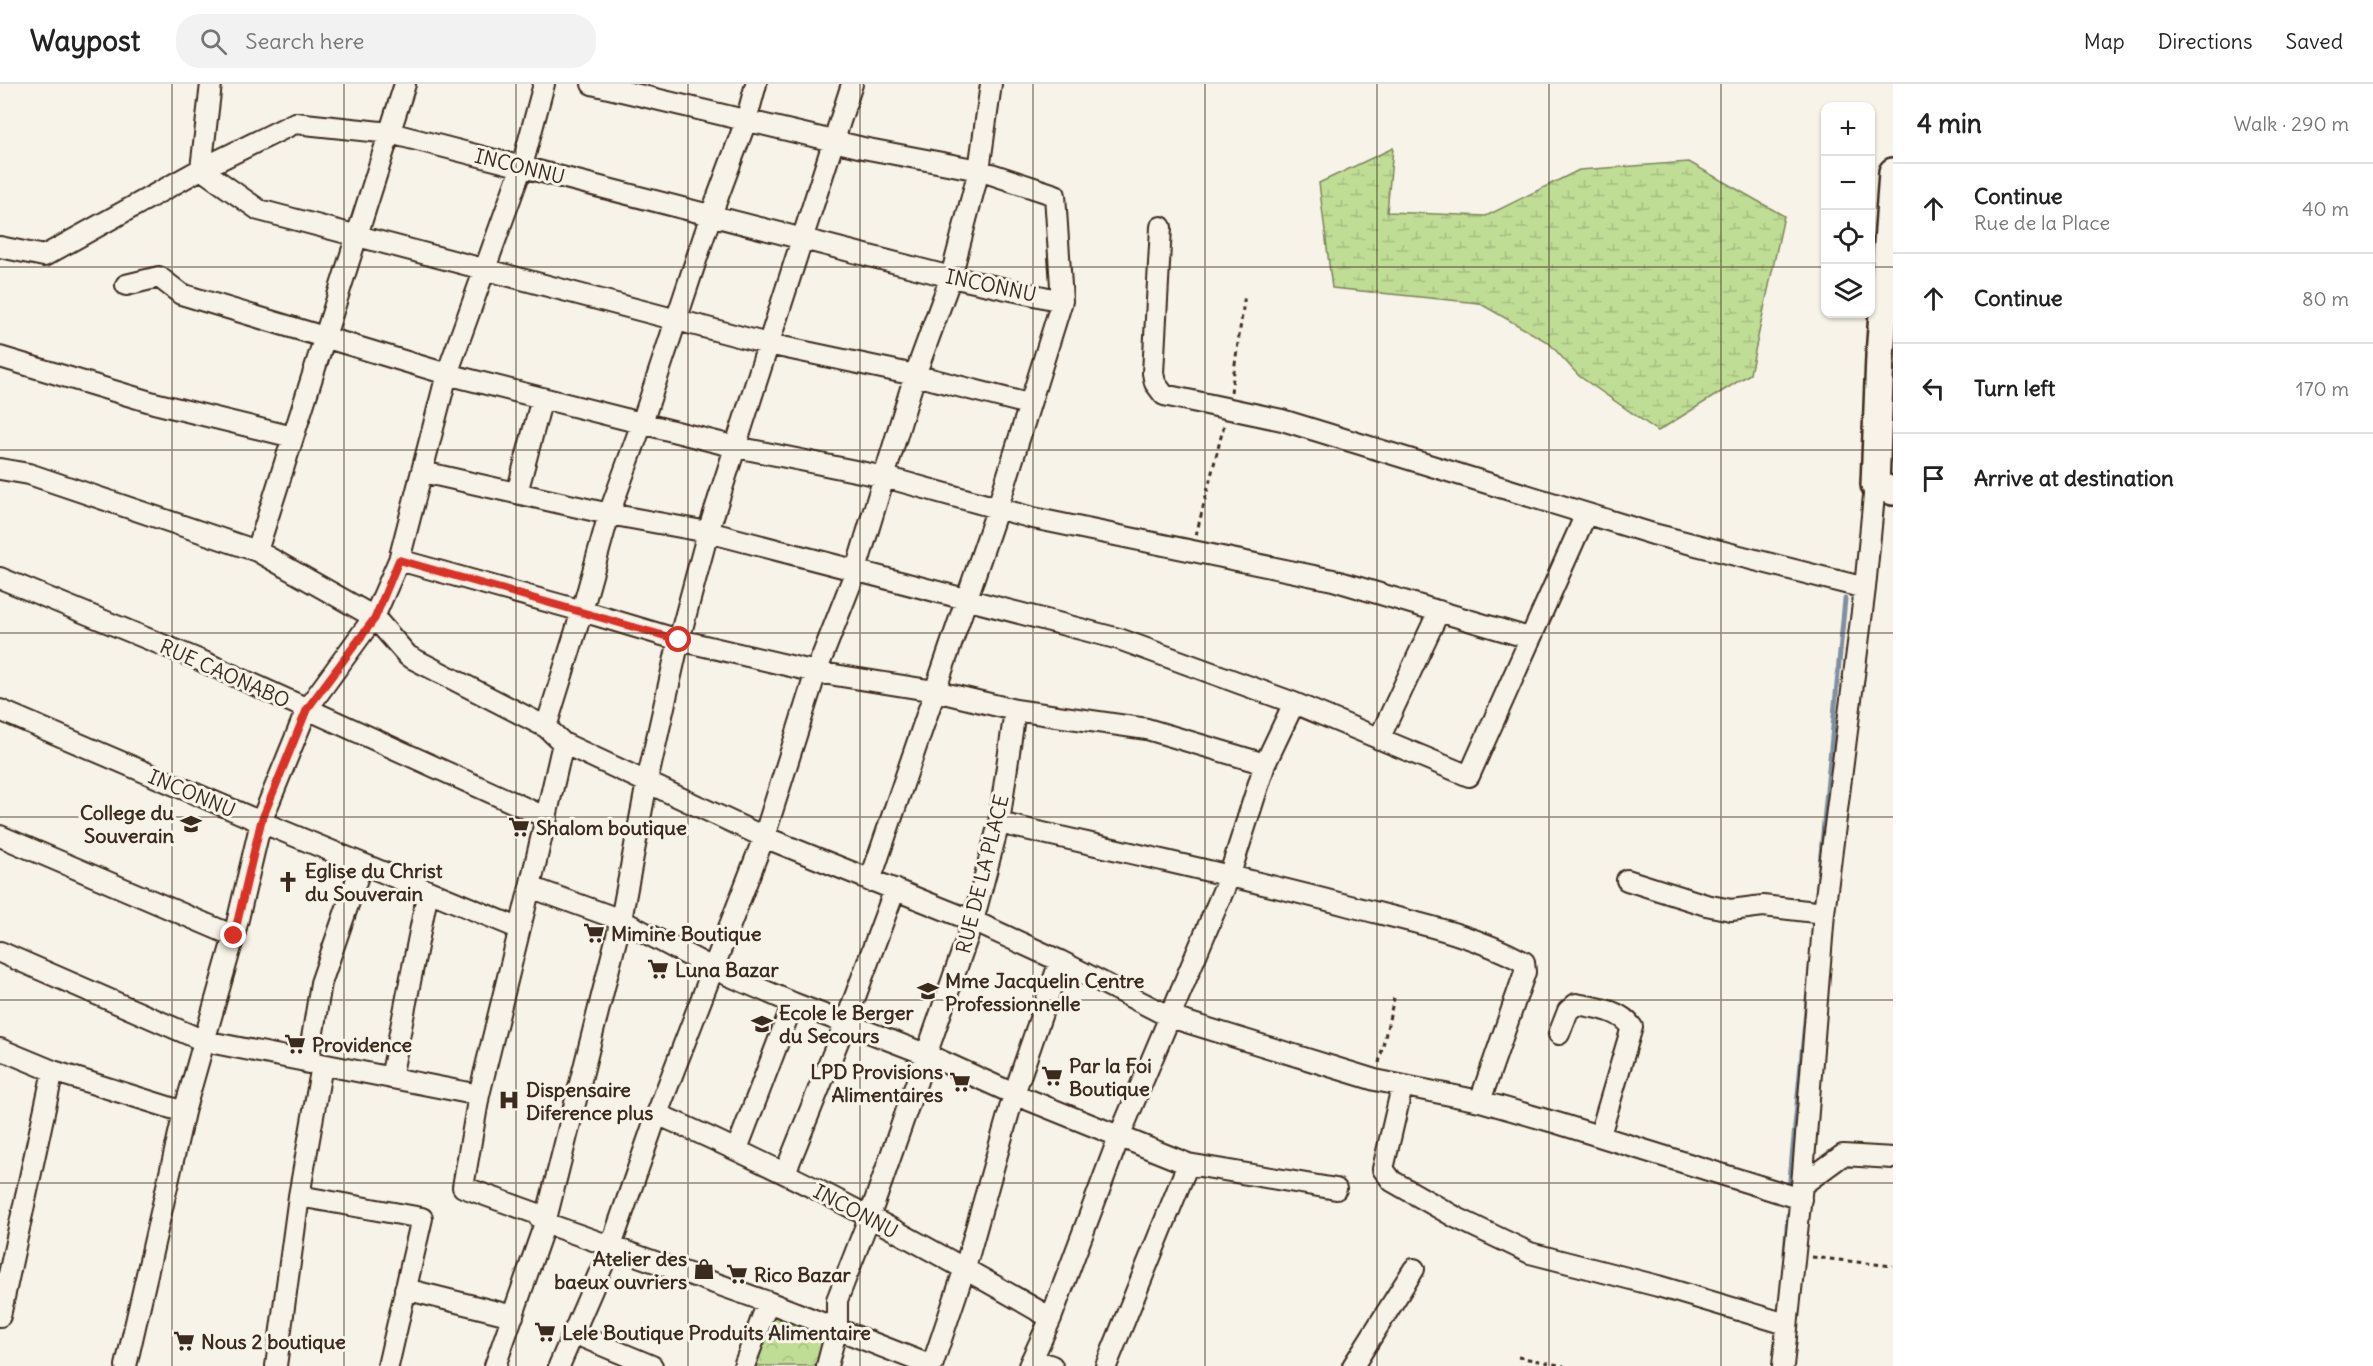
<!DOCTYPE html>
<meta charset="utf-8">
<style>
:root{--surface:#fff;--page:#f2f2f2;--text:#222;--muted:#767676;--line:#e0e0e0}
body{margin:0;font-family:Delius,sans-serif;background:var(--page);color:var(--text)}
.controls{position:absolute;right:18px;top:18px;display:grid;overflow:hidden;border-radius:12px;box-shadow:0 2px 4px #0004}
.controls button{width:54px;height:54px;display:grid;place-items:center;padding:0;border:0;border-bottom:2px solid var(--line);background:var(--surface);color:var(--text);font:30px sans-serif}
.stop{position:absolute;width:18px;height:18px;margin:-14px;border:4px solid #d93025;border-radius:50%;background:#fff}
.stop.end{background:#d93025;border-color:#fff;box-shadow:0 2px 6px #0008}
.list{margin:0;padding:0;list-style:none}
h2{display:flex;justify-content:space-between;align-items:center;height:78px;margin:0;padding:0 24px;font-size:26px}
h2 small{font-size:20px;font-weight:400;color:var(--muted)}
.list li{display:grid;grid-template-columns:39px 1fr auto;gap:18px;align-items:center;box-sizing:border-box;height:90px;padding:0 24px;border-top:2px solid var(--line)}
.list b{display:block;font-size:22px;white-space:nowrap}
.list p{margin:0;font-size:20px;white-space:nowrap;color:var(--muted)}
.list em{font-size:20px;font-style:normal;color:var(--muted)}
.icon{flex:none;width:33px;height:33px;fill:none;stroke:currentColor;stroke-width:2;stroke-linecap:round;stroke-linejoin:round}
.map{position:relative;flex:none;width:1893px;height:1282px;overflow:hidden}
header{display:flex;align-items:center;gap:36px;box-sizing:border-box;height:84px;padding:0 30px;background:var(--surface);border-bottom:2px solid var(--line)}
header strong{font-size:28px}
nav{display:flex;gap:33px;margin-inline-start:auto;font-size:21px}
.search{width:420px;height:54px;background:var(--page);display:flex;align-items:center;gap:15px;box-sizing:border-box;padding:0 21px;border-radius:24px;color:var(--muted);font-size:22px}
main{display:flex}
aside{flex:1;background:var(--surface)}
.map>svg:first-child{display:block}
.wetland{fill:url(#wetland-marsh);stroke:#7d845a;stroke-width:1.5}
.park{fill:url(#park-crowns);stroke:#7d845a;stroke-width:1.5}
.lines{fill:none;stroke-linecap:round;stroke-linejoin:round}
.stream{stroke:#7f8fa0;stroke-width:5}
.minor-casing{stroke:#3b2a1e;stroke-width:24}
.secondary-casing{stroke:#3b2a1e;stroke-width:32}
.path{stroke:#3b2a1e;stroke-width:3;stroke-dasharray:4.5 4.5;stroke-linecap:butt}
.minor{stroke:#f7f3e8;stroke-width:20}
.secondary{stroke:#f7f3e8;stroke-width:27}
.route{stroke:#d93025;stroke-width:8}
.grid{fill:none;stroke:#3b2a1e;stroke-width:1.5;stroke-opacity:0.55}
.labels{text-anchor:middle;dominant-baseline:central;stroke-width:6;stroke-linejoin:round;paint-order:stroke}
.street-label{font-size:20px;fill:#3b2a1e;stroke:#f7f3e8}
.poi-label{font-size:20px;font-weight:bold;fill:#3b2a1e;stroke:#f7f3e8;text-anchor:start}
</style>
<header>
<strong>Waypost</strong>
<div class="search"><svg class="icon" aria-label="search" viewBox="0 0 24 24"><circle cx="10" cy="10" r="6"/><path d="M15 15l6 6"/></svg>Search here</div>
<nav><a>Map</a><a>Directions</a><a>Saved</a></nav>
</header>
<main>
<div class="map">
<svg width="1893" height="1282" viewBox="0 0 1893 1282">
<defs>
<pattern id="wetland-marsh" width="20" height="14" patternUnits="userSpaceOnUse" patternTransform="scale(1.5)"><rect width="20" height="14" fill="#bfdd95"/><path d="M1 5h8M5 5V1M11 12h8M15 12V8" fill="none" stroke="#a5be80"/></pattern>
<pattern id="park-crowns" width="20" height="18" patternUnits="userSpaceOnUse" patternTransform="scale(1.5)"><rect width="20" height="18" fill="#bfdd95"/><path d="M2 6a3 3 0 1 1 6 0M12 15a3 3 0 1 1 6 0" fill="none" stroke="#a5be80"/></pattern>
</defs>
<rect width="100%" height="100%" fill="#f7f3e8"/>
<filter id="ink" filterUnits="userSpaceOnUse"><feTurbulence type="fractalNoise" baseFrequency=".0167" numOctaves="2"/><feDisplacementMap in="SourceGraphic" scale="12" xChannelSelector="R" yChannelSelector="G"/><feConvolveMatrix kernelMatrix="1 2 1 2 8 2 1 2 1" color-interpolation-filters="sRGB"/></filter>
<g filter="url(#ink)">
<path class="wetland" d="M1393,64L1387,128L1486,132L1579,86L1689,78L1784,132L1750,290L1658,347L1579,292L1549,259L1479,219L1332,204L1319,99Z"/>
<path class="park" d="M771,1231L831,1254L820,1282H751Z"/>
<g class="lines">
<path class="stream" d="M1818,802L1845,515
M1789,1106L1810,885
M1785,1169L1788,1131"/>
<defs>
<path id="minor" d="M211,0L201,85L259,126L768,260L915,291L1028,320
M592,0L863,64L979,86L1055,111L1062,217L997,426L870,797
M1161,143L1153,289L1155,299L1164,311L1282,336L1653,450L1865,504
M0,163L44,172L201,85L295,39L390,49L951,193L1062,217
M126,201L159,193L181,210L447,290L736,363L885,393L1033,434L1333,496L1529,554
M0,273L154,319L293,353
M0,385L29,390L257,467L374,533L408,572L546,643L563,659L764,753L973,837L1060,877L1170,933L1375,996L1480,1017L1557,1039L1801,1115
M423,388L609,430L708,448L1119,555L1294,619L1265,680
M517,409L542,314
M257,467L405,0
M399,476L582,527L609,430L642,339L711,131L746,37L756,0
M0,494L204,578L547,734
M1294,619L1469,692L1586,430
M0,626L261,738L518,844
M1015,626L1147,645L1265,680L1229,793L1119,1053L1051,1234L1029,1282
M546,643L582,527L679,556L816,588L935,607L1015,626L999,739L973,837L869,1134L837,1216V1244L827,1282
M1379,655L1439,527
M999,739C1116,766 1234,791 1350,822C1408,837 1471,849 1524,878L1525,888L1480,1017
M0,752L234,852
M1627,796L1706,821L1731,826L1763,822L1824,829
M530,803L563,659
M0,868L204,957L479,1011
M1559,950L1568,927L1576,920C1596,924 1619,925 1632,943L1600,1051
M0,965L53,987
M308,979L321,899L362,780
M391,994L428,807
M1402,1003L1383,1085L1392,1097L1457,1134L1530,1169L1658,1202L1786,1240
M657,1030C793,1089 923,1160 1051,1234
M737,1065L793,919
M785,1089L845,940L895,805
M1802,1101L1843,1071L1893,1074
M299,1112L422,1134L388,1282
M405,1205L513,1232
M0,1232L53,987L184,1028
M573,1249L652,1282
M1032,1275L1052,1282
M126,1282L184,1028L234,852L261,738L307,625L374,533L399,476L447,290L522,82L544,0
M276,1282L299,1112L322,981
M495,1282L545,1139L621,836L647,698L679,556L708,448L852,0
M559,1282L611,1162L657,1030L764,753L816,588L855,489L915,291L951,193L979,86L991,0
M744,1282L768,1218
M932,1282L768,1218L545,1139L535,1129L463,1103L479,1011L530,803L621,836L714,885L793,919L928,971L1014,1010L1188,1080L1336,1105
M932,1282L965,1184L1014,1010L1060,877
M1106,1282L1188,1080
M1353,1282L1414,1185
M1783,1282L1802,1101L1824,829L1865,504L1875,401"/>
<path id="secondary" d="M1893,88L1880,272L1875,401L1893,407"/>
</defs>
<use href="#minor" class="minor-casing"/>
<use href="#secondary" class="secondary-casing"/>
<path class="path" d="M1231,308L1245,210
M1196,451L1224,341
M1379,979L1394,914
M1812,1173L1893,1182
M1518,1273L1564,1282"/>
<use href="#minor" class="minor"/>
<use href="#secondary" class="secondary"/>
</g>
</g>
<g class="lines" filter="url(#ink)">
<path class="route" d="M234,852L261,738L307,625L375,534L399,476L679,556"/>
</g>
<path class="grid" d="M172,0V1282M344,0V1282M516,0V1282M688,0V1282M860,0V1282M1033,0V1282M1205,0V1282M1377,0V1282M1549,0V1282M1721,0V1282M0,183H1826M1870,183H1893M0,366H1893M0,549H1893M0,733H1893M0,916H1893M0,1099H1893"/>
<defs>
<symbol id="school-bare" viewBox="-9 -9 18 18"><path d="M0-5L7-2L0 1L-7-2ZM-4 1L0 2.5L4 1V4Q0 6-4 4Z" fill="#3b2a1e" stroke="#f7f3e8" stroke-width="2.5" paint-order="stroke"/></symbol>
<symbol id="supermarket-bare" viewBox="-9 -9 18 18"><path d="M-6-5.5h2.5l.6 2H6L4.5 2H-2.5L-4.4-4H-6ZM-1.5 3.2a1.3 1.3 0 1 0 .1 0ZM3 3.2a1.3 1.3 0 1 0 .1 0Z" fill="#3b2a1e" stroke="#f7f3e8" stroke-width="2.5" paint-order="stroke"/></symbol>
<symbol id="church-bare" viewBox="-9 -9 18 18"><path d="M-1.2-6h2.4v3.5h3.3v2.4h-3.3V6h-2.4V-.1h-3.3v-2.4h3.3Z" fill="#3b2a1e" stroke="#f7f3e8" stroke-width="2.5" paint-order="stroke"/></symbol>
<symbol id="university-bare" viewBox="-9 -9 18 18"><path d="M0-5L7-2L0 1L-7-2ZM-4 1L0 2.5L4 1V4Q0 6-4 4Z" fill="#3b2a1e" stroke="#f7f3e8" stroke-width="2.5" paint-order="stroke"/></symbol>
<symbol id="hospital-bare" viewBox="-9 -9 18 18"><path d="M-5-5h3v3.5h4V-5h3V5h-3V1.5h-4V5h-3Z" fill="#3b2a1e" stroke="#f7f3e8" stroke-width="2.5" paint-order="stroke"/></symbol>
<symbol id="shop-bare" viewBox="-9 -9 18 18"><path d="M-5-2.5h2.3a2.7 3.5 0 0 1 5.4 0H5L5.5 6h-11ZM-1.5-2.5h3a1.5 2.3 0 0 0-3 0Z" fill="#3b2a1e" stroke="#f7f3e8" stroke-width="2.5" paint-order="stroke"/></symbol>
</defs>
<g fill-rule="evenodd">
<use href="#school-bare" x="176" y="725" width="30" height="30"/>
<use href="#supermarket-bare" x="504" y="728" width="30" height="30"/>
<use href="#church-bare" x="273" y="783" width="30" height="30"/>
<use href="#supermarket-bare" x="579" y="834" width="30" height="30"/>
<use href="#supermarket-bare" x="643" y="870" width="30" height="30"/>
<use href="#university-bare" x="913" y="892" width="30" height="30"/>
<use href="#school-bare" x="747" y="925" width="30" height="30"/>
<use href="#supermarket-bare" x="280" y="945" width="30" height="30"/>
<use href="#supermarket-bare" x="1037" y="977" width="30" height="30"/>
<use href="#supermarket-bare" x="945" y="983" width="30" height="30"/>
<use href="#hospital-bare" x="494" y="1001" width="30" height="30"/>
<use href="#shop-bare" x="689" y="1170" width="30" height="30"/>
<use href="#supermarket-bare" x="722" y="1175" width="30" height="30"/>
<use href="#supermarket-bare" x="530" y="1233" width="30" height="30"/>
<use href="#supermarket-bare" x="169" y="1242" width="30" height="30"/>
</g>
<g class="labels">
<g class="street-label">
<text transform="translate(520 82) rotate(14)">INCONNU</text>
<text transform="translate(991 201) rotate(12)">INCONNU</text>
<text transform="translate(225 589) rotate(24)">RUE CAONABO</text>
<text transform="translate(192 709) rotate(23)">INCONNU</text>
<text transform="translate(982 790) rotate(-76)">RUE DE LA PLACE</text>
<text transform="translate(856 1127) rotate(28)">INCONNU</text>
</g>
<g class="poi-label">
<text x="174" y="728" text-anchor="end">College du<tspan x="174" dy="23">Souverain</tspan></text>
<text x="536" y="743">Shalom boutique</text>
<text x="305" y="786">Eglise du Christ<tspan x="305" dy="23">du Souverain</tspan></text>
<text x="611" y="849">Mimine Boutique</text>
<text x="675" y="885">Luna Bazar</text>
<text x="945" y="896">Mme Jacquelin Centre<tspan x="945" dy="23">Professionnelle</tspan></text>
<text x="779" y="928">Ecole le Berger<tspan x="779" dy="23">du Secours</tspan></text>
<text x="312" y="960">Providence</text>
<text x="1069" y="981">Par la Foi<tspan x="1069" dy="23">Boutique</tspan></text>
<text x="943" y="987" text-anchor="end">LPD Provisions<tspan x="943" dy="23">Alimentaires</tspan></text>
<text x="526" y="1005">Dispensaire<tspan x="526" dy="23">Diference plus</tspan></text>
<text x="687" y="1174" text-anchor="end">Atelier des<tspan x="687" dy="23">baeux ouvriers</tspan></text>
<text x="754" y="1190">Rico Bazar</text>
<text x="562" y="1248">Lele Boutique Produits Alimentaire</text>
<text x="201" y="1257">Nous 2 boutique</text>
</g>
</g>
</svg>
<div class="controls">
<button>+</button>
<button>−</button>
<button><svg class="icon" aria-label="locate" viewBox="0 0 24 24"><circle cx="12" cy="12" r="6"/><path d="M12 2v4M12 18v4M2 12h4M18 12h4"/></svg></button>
<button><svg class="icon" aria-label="layers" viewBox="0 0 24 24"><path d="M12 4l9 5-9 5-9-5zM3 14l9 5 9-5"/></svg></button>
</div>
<div class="stop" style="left:679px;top:556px"></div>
<div class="stop end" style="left:234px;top:852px"></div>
</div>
<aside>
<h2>4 min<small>Walk · 290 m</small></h2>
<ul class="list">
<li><svg class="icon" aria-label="ahead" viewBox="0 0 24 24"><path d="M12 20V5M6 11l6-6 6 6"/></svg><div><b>Continue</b><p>Rue de la Place</p></div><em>40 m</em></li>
<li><svg class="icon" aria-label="ahead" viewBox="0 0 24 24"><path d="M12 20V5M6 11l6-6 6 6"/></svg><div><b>Continue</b></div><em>80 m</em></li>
<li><svg class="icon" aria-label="left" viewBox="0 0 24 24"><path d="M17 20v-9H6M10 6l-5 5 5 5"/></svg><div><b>Turn left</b></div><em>170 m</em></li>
<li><svg class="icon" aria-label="arrive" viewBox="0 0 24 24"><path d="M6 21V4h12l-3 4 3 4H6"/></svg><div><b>Arrive at destination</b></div></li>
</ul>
</aside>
</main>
